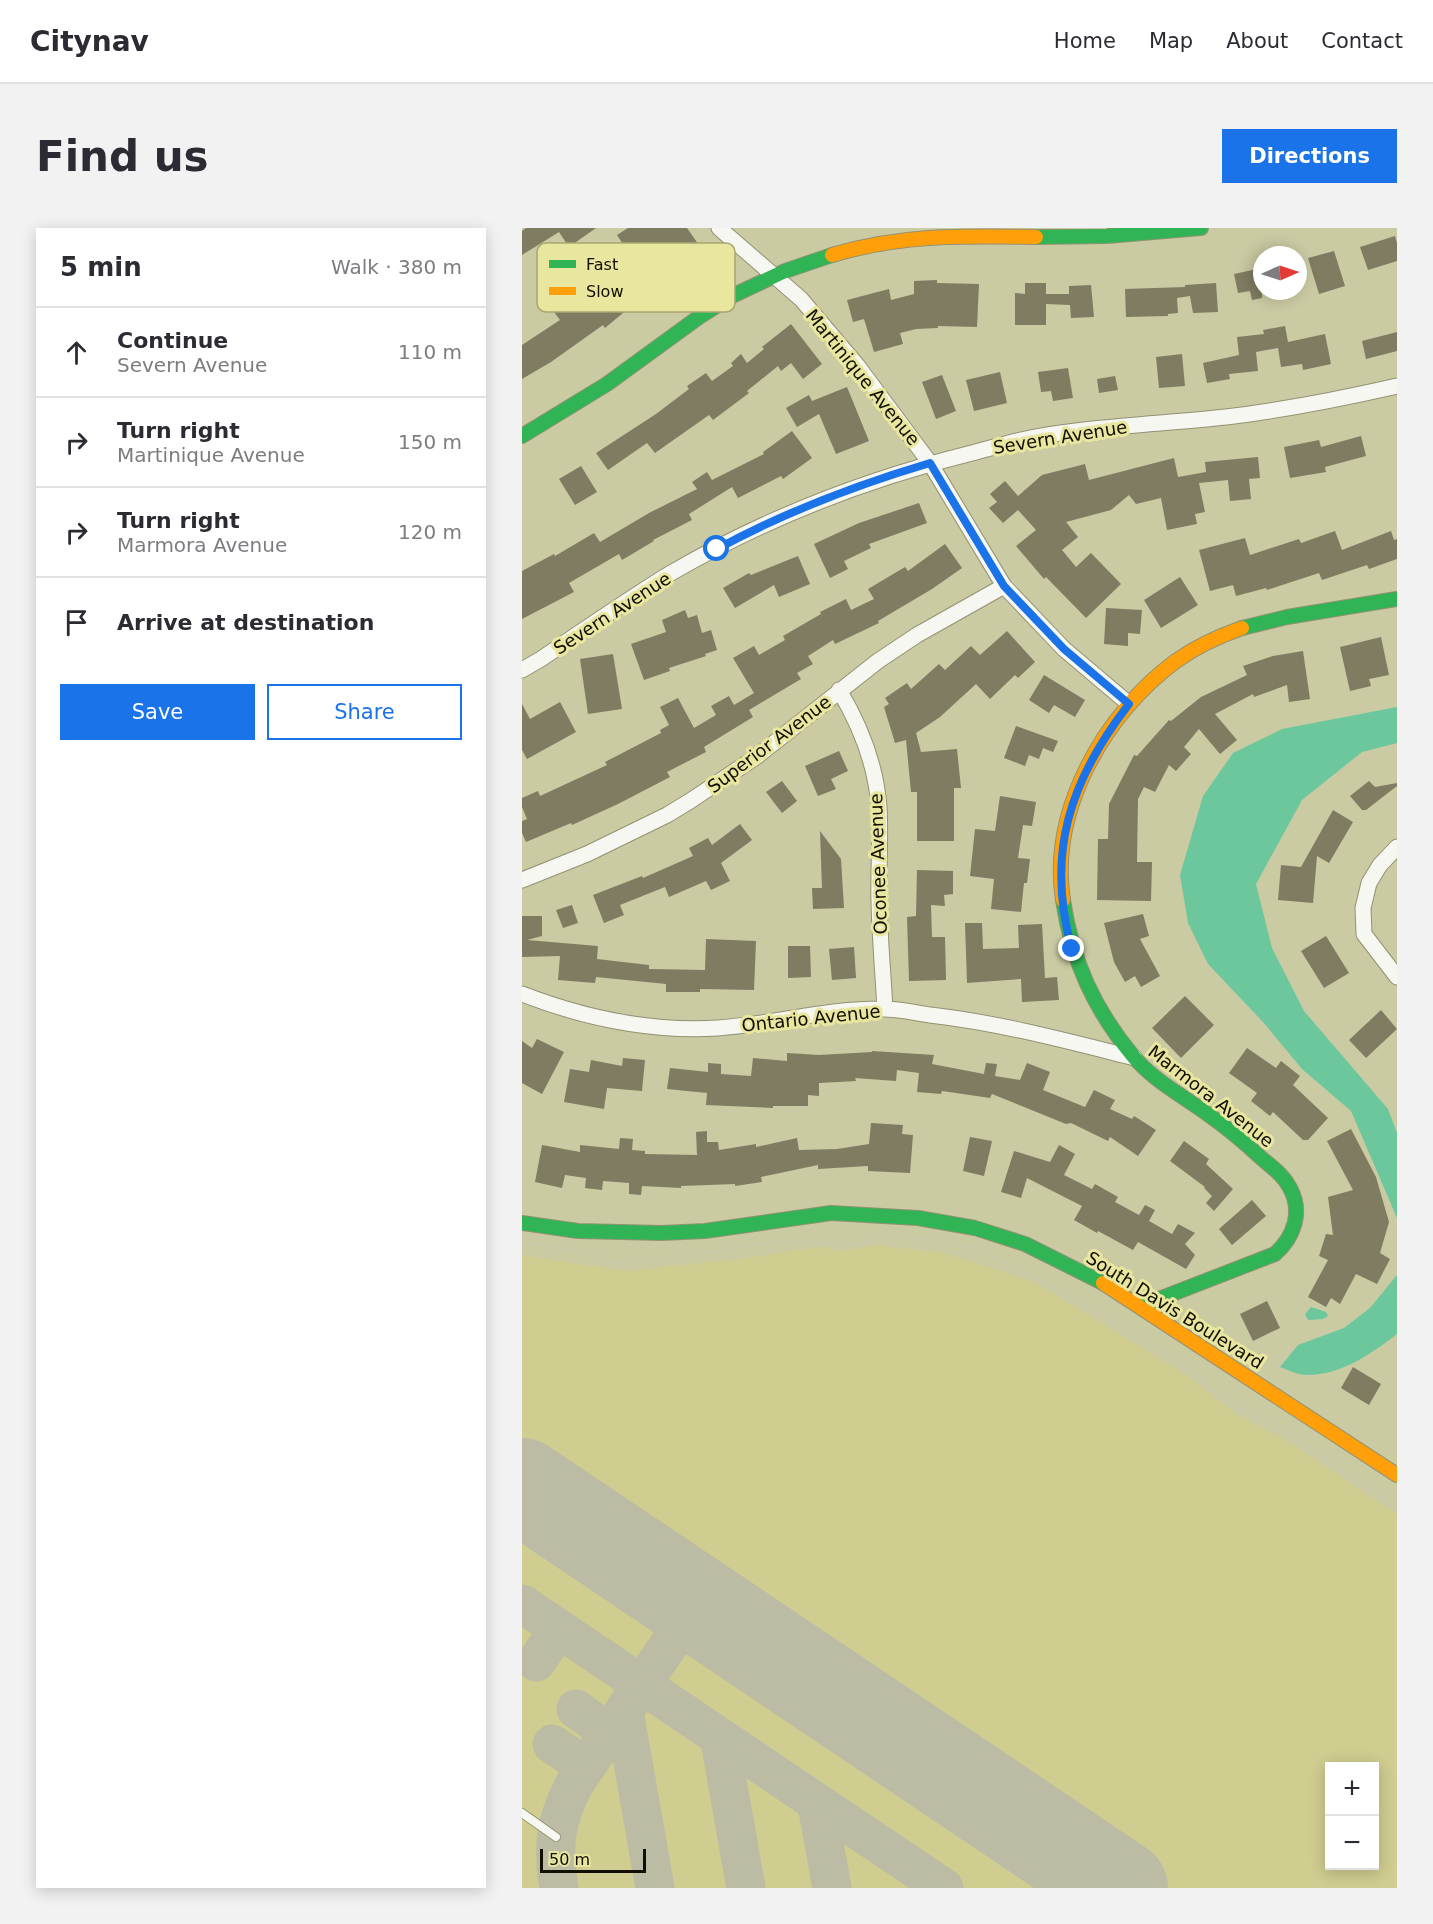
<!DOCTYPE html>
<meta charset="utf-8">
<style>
:root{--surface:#fff;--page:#f2f2f3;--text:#2b2b33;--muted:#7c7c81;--line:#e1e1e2;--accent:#1a73e8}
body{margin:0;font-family:"DejaVu Sans",sans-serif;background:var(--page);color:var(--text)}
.controls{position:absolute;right:18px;bottom:18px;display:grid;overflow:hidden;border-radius:0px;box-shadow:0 3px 15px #0003}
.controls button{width:54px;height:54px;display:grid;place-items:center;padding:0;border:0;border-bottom:2px solid var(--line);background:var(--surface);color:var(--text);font:30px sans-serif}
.compass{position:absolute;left:731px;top:18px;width:54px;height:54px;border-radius:50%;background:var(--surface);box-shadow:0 3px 15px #0003;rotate:87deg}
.scale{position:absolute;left:18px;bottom:15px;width:106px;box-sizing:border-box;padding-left:6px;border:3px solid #110f00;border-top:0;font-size:16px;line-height:21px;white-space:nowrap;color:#110f00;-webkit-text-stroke:4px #e8e69f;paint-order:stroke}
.stop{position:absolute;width:18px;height:18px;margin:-14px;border:4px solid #1a73e8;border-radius:50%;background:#fff}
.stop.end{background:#1a73e8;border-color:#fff;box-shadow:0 2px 6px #0008}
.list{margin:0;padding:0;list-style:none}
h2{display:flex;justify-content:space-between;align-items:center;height:78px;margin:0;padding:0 24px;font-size:26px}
h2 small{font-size:20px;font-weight:400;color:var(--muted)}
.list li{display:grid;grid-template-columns:39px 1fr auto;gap:18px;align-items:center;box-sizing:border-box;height:90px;padding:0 24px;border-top:2px solid var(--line)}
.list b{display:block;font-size:22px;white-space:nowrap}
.list p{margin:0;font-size:20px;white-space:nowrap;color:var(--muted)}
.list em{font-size:20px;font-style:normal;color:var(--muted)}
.actions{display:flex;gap:12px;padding:18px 24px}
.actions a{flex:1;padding:14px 0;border:2px solid var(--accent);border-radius:0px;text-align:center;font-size:21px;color:var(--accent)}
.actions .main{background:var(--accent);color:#fff}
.icon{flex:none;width:33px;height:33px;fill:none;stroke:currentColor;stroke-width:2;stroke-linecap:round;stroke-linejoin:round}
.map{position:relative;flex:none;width:875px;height:1660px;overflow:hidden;border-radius:0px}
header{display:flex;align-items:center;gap:36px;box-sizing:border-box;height:84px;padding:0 30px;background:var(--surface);border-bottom:2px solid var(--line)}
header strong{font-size:28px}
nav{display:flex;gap:33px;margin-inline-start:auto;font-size:21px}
.intro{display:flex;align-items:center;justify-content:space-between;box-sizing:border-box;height:144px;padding:0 36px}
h1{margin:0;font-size:42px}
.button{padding:15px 27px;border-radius:0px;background:var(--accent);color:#fff;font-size:21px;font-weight:700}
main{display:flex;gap:36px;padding:0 36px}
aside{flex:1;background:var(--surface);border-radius:0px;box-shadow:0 3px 15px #0003}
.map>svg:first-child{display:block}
.built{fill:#cfcd90;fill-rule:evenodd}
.water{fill:#6cc79d}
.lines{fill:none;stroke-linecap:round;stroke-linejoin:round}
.taxiway{stroke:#bcbca4;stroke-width:39}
.runway{stroke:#bcbca4;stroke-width:96}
.building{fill:#7f7c62}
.lane-casing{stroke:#929273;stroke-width:10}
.street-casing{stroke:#929273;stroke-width:17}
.fast-casing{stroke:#929273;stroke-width:16}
.slow-casing{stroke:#929273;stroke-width:16}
.path{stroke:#c7c7bc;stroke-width:2;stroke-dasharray:1.5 4.5;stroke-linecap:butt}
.lane{stroke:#f7f7f1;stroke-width:8}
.street{stroke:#f7f7f1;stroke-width:15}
.fast{stroke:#30b455;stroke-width:14}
.slow{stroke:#ff9f0a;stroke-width:14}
.route{stroke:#1a73e8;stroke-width:8}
.labels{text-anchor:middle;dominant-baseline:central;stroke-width:6;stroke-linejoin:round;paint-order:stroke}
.street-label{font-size:18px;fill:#110f00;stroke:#e8e69f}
.key{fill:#e8e69f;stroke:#a8a66f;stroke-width:1.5}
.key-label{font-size:16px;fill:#110f00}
</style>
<header>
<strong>Citynav</strong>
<nav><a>Home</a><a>Map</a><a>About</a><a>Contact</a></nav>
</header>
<div class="intro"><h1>Find us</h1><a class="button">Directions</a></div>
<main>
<aside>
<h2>5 min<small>Walk · 380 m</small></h2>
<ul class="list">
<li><svg class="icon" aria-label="ahead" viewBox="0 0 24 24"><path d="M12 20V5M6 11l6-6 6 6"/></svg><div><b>Continue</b><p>Severn Avenue</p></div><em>110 m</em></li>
<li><svg class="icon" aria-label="right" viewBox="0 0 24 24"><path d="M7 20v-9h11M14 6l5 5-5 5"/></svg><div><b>Turn right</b><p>Martinique Avenue</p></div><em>150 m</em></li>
<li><svg class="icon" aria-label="right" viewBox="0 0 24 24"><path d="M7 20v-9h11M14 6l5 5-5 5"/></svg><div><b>Turn right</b><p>Marmora Avenue</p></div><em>120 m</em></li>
<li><svg class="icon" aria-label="arrive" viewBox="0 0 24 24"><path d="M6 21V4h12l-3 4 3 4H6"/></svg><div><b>Arrive at destination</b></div></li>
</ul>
<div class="actions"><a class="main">Save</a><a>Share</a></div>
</aside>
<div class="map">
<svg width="875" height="1660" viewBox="0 0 875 1660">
<rect width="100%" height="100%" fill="#cacaa3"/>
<path class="built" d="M353,1017L422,1025L512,1054L666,1148L714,1186L762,1211L875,1286V1660H0V1027L104,1043L217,1031L296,1019L321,1023ZM808,1538H852V1638H808Z"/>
<path class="water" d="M875,479V515L840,524L780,572L734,656L750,720L782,783L866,881L875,905V990L829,883L780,841L741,794L686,736L666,695L658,647L681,568L711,525L760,501Z
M875,1047V1106C849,1126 819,1147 785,1147C776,1147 766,1142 758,1139L776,1117L822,1100L848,1080Z
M789,1079L804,1084L806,1088L801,1091L786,1092L783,1086Z"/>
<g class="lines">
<path class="taxiway" d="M0,1265L20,1271
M122,1340C143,1366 165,1376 148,1415C179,1385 194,1400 227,1410
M0,1376L422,1660
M14,1434L37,1401
M54,1481L87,1505
M102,1483L133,1660
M193,1506L198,1513L224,1660
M30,1516L64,1539
M291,1572L296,1582L310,1660
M37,1660C30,1619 33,1592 53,1555L148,1415"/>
<path class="runway" d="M0,1258L598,1660"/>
</g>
<path class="building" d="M4,0H74L47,19L37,4L0,27V3Z
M106,0H165L186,30L134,65L131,60L108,82L107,80L83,100L81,97L29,134L0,151V117L38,92L32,84L57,67L51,60L71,44L93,72L120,45L95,7Z
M873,8L875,15V33L846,42L838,19Z
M812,23L823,58L797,66L786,30Z
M740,40V70L730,72L728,63L716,65L712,46Z
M415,52V55L457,56L455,99L416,98V100L394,101L378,105L381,116L352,124L342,91L331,94L325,72L367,61L369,72L392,66V53Z
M503,55H524V66H547V58L569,57L572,89L549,90L548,77L524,76V97H493V65L503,66Z
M694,55L696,84L671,85L668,68L655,70L656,85L646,86V88L604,89L603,61L663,59V57Z
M269,96L300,136L281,151L269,135L259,143L256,138L225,163L227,165L191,192L187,187L133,225L125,215L86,242L74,225L134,186L167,161L165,158L184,145L190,153L211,138L209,135L219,126L225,135L242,121L240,119Z
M763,98L766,114L803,106L809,136L781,142L780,136L759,139L756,120L734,124L736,143L707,146L708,151L685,155L681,135L717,127L715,109L742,106L741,102Z
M875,104V123L844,131L840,113Z
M660,126L663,158L637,160L634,129Z
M546,140L551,170L531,173L529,163L519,164L516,144Z
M478,144L485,175L452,183L444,152Z
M420,147L434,183L414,191L400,154Z
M593,148L596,162L577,165L575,151Z
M325,159L347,213L314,226L297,186L275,199L264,180L287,167L290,173Z
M270,203L290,230L261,251L259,248L216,270L210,259L167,286L170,292L131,312L132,313L100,332L97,326L47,355L52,364L0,391V343L32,326L33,328L72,305L78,314L127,285L175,261L170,254L185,244L190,252L242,226L241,224Z
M839,208L844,228L803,239L804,244L768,250L762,219L797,212L799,219Z
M736,229L738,250L727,251L729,271L708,273L706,252L677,255L683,284L673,286L675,296L645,302L639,270L614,276L607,267L589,282L544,294L556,309L540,322L554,339L569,325L599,356L564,390L524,349L522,351L494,318L514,302L496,282L481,295L467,280L475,274L468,266L483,253L496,268L520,247L563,236L567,252L652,230L656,249L684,244L683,234Z
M59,238L75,264L53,277L37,251Z
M397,275L405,295L347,316L349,320L322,333L326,341L308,350L292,316L337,295Z
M813,303L820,322L869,303L872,312L875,311V331L847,341L845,337L800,352L797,345L745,362L744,360L714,368L711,357L688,363L677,322L723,310L728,327L777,311L779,315Z
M423,316L440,340L410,361L356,393L357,395L313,416L311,412L286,428L291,436L275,445L279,451L227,482L231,489L182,519L184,524L145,544L148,549L96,576L50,597L49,595L4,614L0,605V593L5,591L0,579V570L16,563L18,568L85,537L83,534L139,505L138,502L147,497L138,479L156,470L172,500L194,487L189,478L207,468L212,477L232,465L211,430L232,418L237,427L263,412L261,408L299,386L298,384L324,371L329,382L352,371L346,361L383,339L386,343Z
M276,328L288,356L257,369L252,357L213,380L201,360L227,345L229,347Z
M658,349L676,377L639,400L622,372Z
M584,380L620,382L618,406L606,405V418L582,416Z
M163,382L166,390L175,387L180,405L189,402L195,422L183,426L184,428L147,440L148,443L122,452L109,416L144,404L140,392Z
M485,403L513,434L496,450L493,447L468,471L454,456L418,489L394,505L399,524L435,521L439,560H432V613H395V564H389L384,512L373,515L362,479L367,476L363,470L385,455L389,461L417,436L423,442L449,418L458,427Z
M859,409L867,447L847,451L849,458L828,463L818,419Z
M781,423L788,471L767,474L765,457L732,469L731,466L693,486L715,512L698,526L677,501L662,519L669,526L654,543L647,537L633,564L622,559L616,571L615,634H630L629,673L575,672L576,611H586L587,576L612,527L615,528L647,492L649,493L679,469L725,447L721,438L751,428Z
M91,426L100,481L66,486L58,431Z
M522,447L563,472L553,489L532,477L527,485L507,472Z
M38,474L54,504L5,531L0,522V476L8,491Z
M494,498L536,513L531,524L521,520L517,531L507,527L503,538L482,530Z
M317,523L326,543L309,551L314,561L296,568L283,538Z
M260,553L275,573L260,585L244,564Z
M847,553L853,559L875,555V558L844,582H840L828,568Z
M478,568L514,574L510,598L501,597L496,630L508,631L505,655H502L499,684L469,681L472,651L448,648L453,601L473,603Z
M811,582L831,594L807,635L795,628L791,675L756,672L759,637L779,639Z
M218,596L230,612L199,635L208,653L189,662L184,653L147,669L143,659L98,677L102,687L82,695L71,667L120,648L121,650L171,628L167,620L186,610L190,617Z
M298,603L319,631L322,680L291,681L290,660H300Z
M395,642L431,643V666L422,667L423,678L409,677L410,709H423L424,752L387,753L385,689L394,688Z
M50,677L56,695L41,700L34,682Z
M621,686L627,708L618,711L638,748L619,759L613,748L603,754L592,734L582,695Z
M0,688H20V708L5,712L76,718L75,731L127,737V741L183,742L184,711L234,713L232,762L178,761V764H144V756L74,749L73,755L36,752L38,728L0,729Z
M443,695H460L461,721L497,720L496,697L520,696L523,750L535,749L537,772L500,774L499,751L445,755Z
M804,708L827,745L802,760L779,723Z
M266,718H288L289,749L266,750Z
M332,719L334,750L310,752L307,721Z
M663,768L692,797L659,830L630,800Z
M859,782L875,801L844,830L827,812Z
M15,811L42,824L20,866L0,855V813L10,820Z
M725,820L754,840L759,833L778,848L771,857L806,890L786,912H781L751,884L748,888L729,873L735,865L707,845Z
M350,823L412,827L410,836L462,846L464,835L475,836L473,848L498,852L505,835L528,844L521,862L563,879L572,862L593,872L588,881L610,891L612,888L634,902L616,928L588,909L586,913L549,895L544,896L470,866L468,870L420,863L419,866L395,864L397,845L375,842L374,853L333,850L334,853L297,855V868L286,867V878H251V880L184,877L185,865L145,861L148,840L186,844V835L199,836V846L229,848L231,830L265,833V825L297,827L350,824Z
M101,830L123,832L120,863L85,860L82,881L42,874L48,841L67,844L69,832L100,838Z
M349,895L381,897L380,906L391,907L388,945L346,943V938L296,941V937L239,949L240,954L213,958V956L159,958V960L120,958L119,967L107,966V955L81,953L80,962L63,960L64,950L43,947L40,960L13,954L20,917L58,924V917L97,921L98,910L111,911L110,922L123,923V926L175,927L174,904L185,903V914H196L197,922L234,916V919L275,910L277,922L315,921L347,916Z
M829,901L854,949L867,994L858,1025L868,1031L855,1056L834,1046L818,1076L809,1070L804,1079L786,1069L806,1032L797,1028L804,1006L811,1007L806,969L831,962L805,913Z
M448,909L470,913L462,948L441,943Z
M662,913L687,931L684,936L711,961L692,983L684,975L690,968L682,960L683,959L648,933Z
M537,917L553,926L542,947L570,961L573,956L596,969L593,974L617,987L623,977L633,982L627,993L650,1006L656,996L673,1005L663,1016L673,1027L664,1041L616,1014L611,1022L576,1003L575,1005L552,992L560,978L505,950L499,970L479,964L492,923L528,934Z
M730,972L744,988L710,1017L697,1001Z
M745,1073L758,1100L731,1113L718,1086Z
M831,1139L859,1156L847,1177L819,1160Z"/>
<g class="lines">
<defs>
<path id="lane" d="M0,1585L34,1609"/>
<path id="street" d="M197,0L279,71L335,137L408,235L482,358L542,421L607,476
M0,442L19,431C62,402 105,372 149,345C244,290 344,251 450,225C469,220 488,214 508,210C573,198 639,196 704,189C762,182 818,171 875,158
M317,462C338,497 354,538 357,579C359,611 356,643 357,675C358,711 361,746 363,781
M875,619L858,637L847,655L841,680L842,706L875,749
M0,652L65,626L145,587L168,573L234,529L356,433L395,407L482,358
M0,766C62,790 130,804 196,800C252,796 307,780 363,781C378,781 394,785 408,787C478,795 545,813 613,830"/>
<path id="fast" d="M514,9L585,8L679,0
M0,208L85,156L177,89L210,68L263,43L310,27
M720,400L765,389L875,371
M541,672C550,733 572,781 611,828C630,851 656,865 680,882C700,896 719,911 737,928C748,938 761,946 768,960C781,984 772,1009 753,1026L619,1078
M0,995L56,1003L140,1005L183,1003L309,985L396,990L453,1000L503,1016L581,1055"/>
<path id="slow" d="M310,27C381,6 441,8 514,9
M541,672C527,582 583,485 654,433C675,418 697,408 720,400
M581,1055L875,1247"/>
</defs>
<use href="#lane" class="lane-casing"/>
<use href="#street" class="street-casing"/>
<use href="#fast" class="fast-casing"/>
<use href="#slow" class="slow-casing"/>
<path class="path" d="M0,1014L45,1021L101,1037L249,1014L274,1013L330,1016L354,1011L384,1010L418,1013L452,1021L485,1034L513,1049L637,1121L662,1138L701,1171L739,1195L760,1203L875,1281"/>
<use href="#lane" class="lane"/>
<use href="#street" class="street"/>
<use href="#fast" class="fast"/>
<use href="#slow" class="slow"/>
</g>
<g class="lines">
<path class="route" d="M195,321C263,284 334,257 408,235L482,358L542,421L607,476C548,552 523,626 550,721"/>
</g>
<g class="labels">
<g class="street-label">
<text transform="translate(341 149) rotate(51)">Martinique Avenue</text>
<text transform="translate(538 209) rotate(-9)">Severn Avenue</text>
<text transform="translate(90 385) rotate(-33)">Severn Avenue</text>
<text transform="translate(247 516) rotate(-37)">Superior Avenue</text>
<text transform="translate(356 636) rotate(-92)">Oconee Avenue</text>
<text transform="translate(289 790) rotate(-6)">Ontario Avenue</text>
<text transform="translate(689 868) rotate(38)">Marmora Avenue</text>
<text transform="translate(653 1082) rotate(32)">South Davis Boulevard</text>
</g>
</g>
<rect x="15" y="15" width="198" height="69" rx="9" class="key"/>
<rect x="27" y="32" width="27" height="8" fill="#30b455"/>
<rect x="27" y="59" width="27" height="8" fill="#ff9f0a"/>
<g class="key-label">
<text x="64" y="42">Fast</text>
<text x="64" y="69">Slow</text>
</g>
</svg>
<div class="controls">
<button>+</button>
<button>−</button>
</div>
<svg class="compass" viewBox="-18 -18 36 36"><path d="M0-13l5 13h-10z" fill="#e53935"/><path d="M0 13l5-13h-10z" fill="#7c7c81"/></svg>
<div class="scale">50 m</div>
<div class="stop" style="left:195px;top:321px"></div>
<div class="stop end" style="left:550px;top:721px"></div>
</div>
</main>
